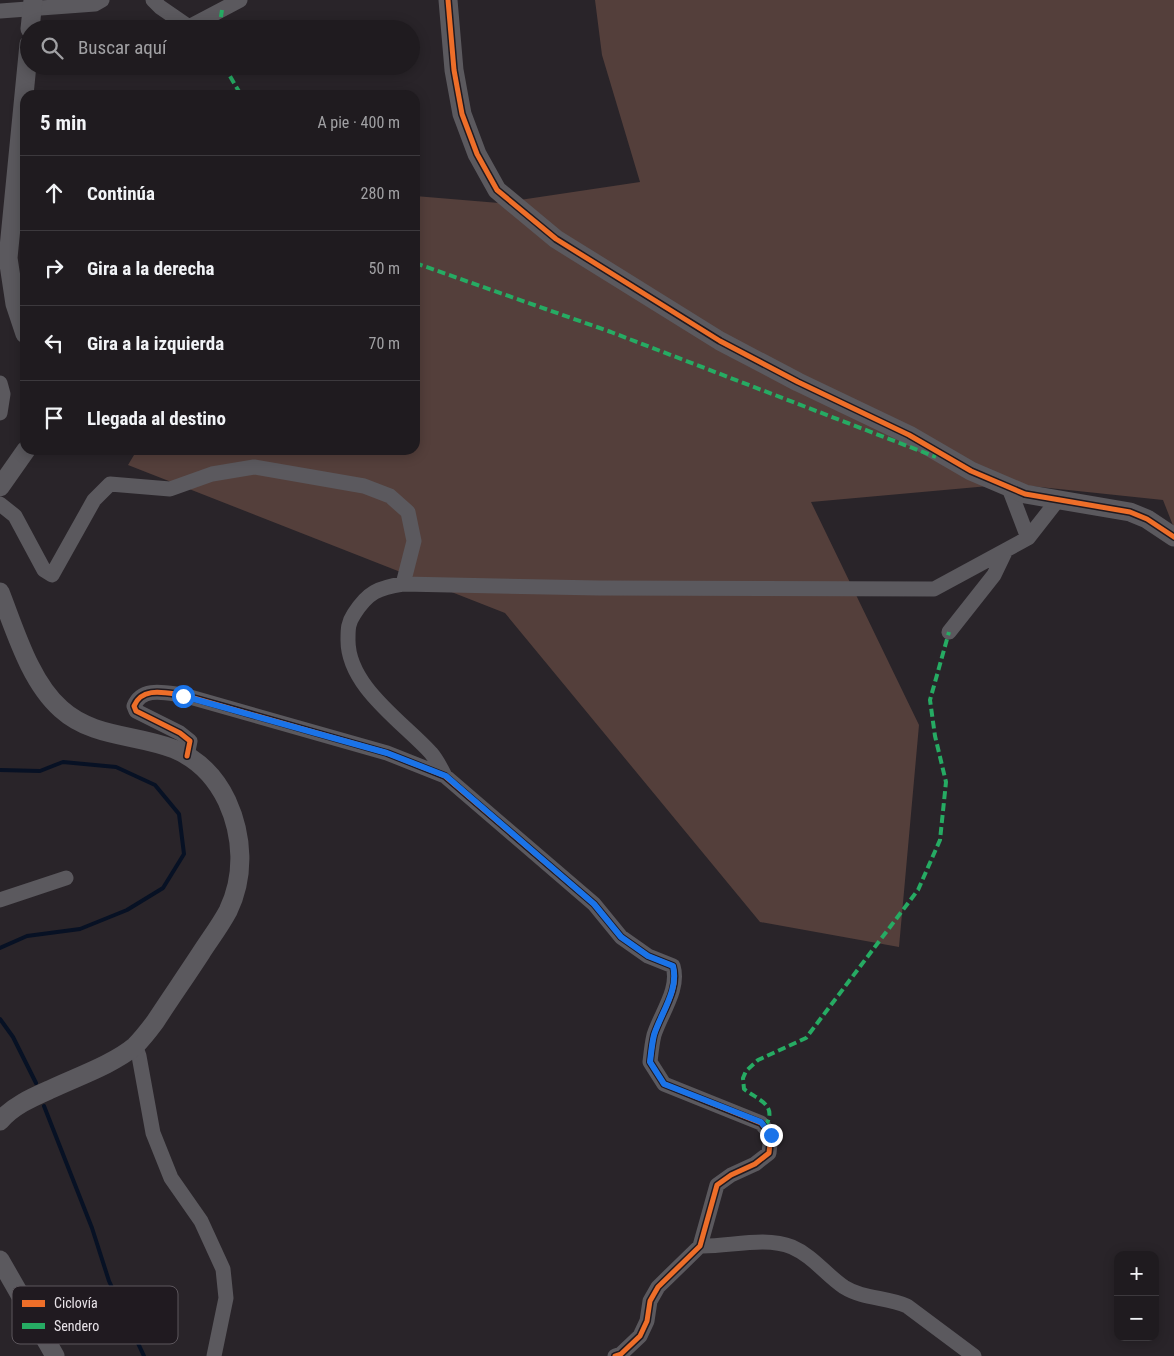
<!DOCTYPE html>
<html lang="es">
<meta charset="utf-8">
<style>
:root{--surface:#1f1b1f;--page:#272428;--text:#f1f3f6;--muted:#a1a1a4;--line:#3c393d}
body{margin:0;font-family:"Roboto Condensed",sans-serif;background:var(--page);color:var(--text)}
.controls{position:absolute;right:15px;bottom:15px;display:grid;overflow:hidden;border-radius:10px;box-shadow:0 2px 12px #0003}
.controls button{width:45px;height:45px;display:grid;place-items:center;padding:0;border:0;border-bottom:1px solid var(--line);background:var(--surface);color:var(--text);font:25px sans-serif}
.stop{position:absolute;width:15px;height:15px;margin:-11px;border:4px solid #1a73e8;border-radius:50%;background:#fff}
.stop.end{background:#1a73e8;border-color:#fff;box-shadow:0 1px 5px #0008}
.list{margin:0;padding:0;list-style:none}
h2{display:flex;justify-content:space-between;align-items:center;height:65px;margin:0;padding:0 20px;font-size:21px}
h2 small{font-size:16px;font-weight:400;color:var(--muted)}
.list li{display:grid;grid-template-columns:32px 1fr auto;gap:15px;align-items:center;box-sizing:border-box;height:75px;padding:0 20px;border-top:1px solid var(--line)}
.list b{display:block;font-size:19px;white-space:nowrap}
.list em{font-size:16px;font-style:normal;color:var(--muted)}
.icon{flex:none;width:28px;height:28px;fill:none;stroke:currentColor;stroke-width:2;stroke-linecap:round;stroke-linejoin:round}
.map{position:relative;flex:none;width:1174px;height:1356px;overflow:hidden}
.search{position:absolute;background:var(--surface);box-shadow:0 2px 12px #0003;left:20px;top:20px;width:400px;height:55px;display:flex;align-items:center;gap:12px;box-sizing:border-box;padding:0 18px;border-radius:28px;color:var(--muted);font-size:19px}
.panel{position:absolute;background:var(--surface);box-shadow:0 2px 12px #0003;left:20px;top:90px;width:400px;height:365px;border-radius:15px}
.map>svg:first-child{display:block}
.green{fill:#543f3b}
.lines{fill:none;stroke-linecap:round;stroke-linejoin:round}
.stream{stroke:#071124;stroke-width:4}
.minor{stroke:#5b595e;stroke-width:15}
.tertiary{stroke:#5b595e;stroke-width:19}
.quiet{stroke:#26ab63;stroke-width:4;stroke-dasharray:8 4;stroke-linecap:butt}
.cycleway-casing{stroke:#201a20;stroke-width:8}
.cycleway{stroke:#ee6e29;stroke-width:5}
.route{stroke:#1a73e8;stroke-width:6}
.key{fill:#201a20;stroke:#5c565c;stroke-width:1}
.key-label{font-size:14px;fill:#e8e3e8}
</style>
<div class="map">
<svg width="1174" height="1356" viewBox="0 0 1174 1356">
<rect width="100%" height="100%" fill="#292429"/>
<path class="green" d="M595,0H1174V528L1163,500L1011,484L811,502L919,725L899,947L760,922L505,613L128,465L137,450H415V196L499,203L640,182L602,55Z"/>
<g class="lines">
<path class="stream" d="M0,770L40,771L63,762L116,767L155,785L179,814L184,854L163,888L127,910L80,929L27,936L0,948
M0,1019L13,1037L36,1083
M44,1106L92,1228L109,1281L144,1356"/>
<path class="minor" d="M153,0L160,7L189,27L240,0
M0,11L95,4L102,0
M0,383L3,394L0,413
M1009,488L1028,538
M0,504L15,516L44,570L52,575L94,500L110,484L170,489L212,474L254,467L364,486L390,496L408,512L414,541L403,584
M949,632L994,575L1006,550
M187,756L190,741L180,733L136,711L134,706C142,686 166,693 183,695L387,753L445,776L594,904L621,937L648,956L673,966C680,989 661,1013 654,1035C652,1043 651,1053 650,1062L664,1084L761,1123L771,1135L769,1153L755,1164L731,1175L717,1185L700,1246L658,1287L650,1301L647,1321L640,1336L621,1354L615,1356
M445,776C441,768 437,760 431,753C403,722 347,686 348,639C348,629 348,623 354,614C368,592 378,588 403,584L599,588L934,589L1028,538L1057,501
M0,900L66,878
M135,1045L139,1056L153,1133L171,1178L201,1221L223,1269L226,1298L214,1356
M700,1246C728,1247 765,1236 792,1247C813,1256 826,1275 844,1287C863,1299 887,1297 907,1306L974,1356"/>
<path class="tertiary" d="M448,0L454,70L462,114L477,154L497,190L556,239L720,341L798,382L909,435L971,471L1025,494L1130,512L1147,519L1174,537
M30,29L33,0
M25,334L15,304L8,258L29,44
M0,487L26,450
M0,592C15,630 30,682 61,709C93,738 136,734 174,749C198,759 216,778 227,801C243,836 245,876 228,911C220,926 210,939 201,953C186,976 170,999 155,1022C149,1030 142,1039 135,1046C112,1065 76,1077 49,1090C31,1098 13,1106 0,1121
M0,1260L55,1356"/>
<path class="quiet" d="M219,29L222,10
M224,66L241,95
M415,263L611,332L936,457
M765,1127C778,1105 760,1101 744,1089L743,1078L746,1071L758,1060L806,1038L918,890L940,840L946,782L935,736L930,700L949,632"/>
<defs>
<path id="cycleway" d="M448,0L454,70L462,114L477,154L497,190L556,239L720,341L798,382L909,435L971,471L1025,494L1130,512L1147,519L1174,537
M187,756L190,741L180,733L136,711L134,706C142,686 166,693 183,695L387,753L445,776L594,904L621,937L648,956L673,966C680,989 661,1013 654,1035C652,1043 651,1053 650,1062L664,1084L761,1123L771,1135L769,1153L755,1164L731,1175L717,1185L700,1246L658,1287L650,1301L647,1321L640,1336L621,1354L615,1356"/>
</defs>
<use href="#cycleway" class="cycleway-casing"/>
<use href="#cycleway" class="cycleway"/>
</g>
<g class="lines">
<path class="route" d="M183,696L387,753L446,776L594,904L621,937L648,956L673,966C679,990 661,1013 654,1035C652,1043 651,1053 650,1062L664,1084L761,1122L771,1135"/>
</g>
<rect x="12" y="1286" width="166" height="58" rx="8" class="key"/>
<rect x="22" y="1300" width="23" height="7" fill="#ee6e29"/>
<rect x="22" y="1323" width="23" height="6" fill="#26ab63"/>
<g class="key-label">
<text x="54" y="1308">Ciclovía</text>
<text x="54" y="1331">Sendero</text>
</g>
</svg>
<div class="controls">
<button>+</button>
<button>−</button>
</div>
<div class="stop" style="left:183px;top:696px"></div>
<div class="stop end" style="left:771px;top:1135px"></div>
<div class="search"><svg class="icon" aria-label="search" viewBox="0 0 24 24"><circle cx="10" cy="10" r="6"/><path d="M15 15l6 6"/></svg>Buscar aquí</div>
<section class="panel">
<h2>5 min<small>A pie · 400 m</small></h2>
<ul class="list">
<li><svg class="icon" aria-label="ahead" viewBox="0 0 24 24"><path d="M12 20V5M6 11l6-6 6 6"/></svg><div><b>Continúa</b></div><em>280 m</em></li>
<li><svg class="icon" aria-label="right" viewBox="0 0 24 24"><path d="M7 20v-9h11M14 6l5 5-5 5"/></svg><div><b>Gira a la derecha</b></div><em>50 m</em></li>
<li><svg class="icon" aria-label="left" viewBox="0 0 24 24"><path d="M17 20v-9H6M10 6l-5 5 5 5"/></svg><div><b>Gira a la izquierda</b></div><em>70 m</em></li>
<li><svg class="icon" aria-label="arrive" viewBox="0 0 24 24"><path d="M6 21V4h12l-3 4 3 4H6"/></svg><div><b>Llegada al destino</b></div></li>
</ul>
</section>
</div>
